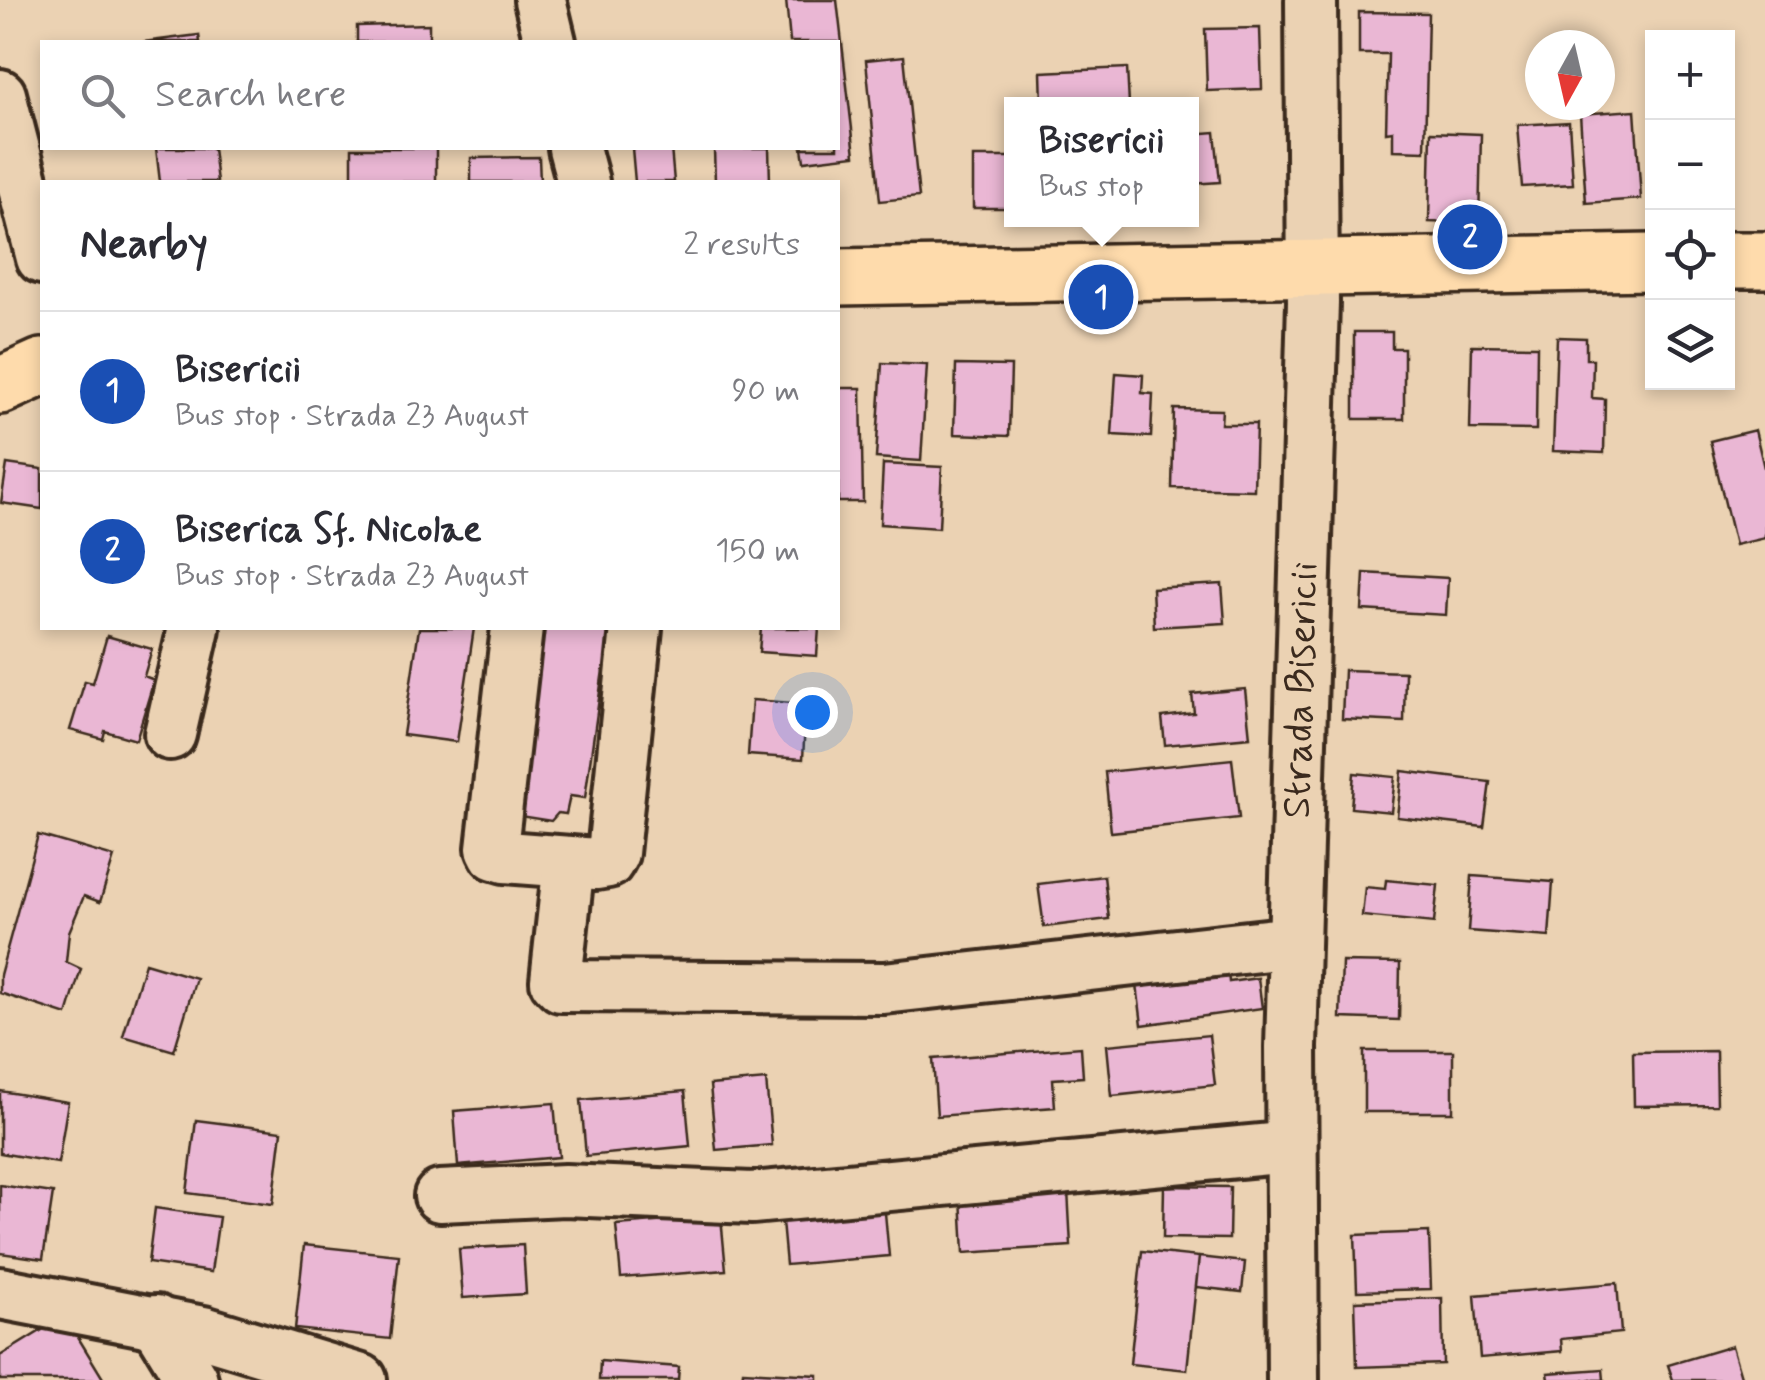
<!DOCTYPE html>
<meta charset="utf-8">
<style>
:root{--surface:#fff;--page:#f2f2f3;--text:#2b2b33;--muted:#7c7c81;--line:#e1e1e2;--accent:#1f6fb2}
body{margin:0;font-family:Mynerve,sans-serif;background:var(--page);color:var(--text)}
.controls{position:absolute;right:30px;top:30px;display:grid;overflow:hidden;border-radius:0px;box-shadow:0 5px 15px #0003}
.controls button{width:90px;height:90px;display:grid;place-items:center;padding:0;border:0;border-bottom:2px solid var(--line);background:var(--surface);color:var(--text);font:50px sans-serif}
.compass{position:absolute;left:1525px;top:30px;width:90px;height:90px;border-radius:50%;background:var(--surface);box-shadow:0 5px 15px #0003;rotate:188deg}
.you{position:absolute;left:812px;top:712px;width:35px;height:35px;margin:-25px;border:8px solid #fff;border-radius:50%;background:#1a73e8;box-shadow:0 0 0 15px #1a73e833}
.badge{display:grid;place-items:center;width:65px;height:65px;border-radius:50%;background:var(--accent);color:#fff;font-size:32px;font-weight:700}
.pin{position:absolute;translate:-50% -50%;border:5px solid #fff;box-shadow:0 2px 10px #0006}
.popup{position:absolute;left:1004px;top:97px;width:195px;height:130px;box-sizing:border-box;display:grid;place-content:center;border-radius:0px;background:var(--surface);filter:drop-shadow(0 2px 8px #0005);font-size:32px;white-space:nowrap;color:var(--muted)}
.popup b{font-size:38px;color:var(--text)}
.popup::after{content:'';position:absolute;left:50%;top:100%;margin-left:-20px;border:20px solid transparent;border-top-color:var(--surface)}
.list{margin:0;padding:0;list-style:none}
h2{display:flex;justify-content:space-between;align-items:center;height:130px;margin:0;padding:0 40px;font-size:42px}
h2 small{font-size:32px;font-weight:400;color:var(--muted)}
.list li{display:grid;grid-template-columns:65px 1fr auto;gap:30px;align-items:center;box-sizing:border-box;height:160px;padding:0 40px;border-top:2px solid var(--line)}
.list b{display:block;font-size:38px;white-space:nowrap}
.list p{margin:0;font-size:32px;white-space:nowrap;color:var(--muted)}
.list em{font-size:32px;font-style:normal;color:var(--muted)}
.icon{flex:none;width:55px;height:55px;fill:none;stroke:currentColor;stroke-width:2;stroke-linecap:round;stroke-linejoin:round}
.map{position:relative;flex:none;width:1765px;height:1380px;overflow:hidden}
.search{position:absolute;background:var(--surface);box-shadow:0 5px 15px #0003;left:40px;top:40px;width:800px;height:110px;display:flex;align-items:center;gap:25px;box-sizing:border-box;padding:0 35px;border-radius:0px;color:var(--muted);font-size:38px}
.panel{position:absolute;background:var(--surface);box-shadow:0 5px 15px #0003;left:40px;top:180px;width:800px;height:450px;border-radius:0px}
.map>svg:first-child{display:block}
.building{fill:#eab7d4;stroke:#3b2a1e;stroke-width:2.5}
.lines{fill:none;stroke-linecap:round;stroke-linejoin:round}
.minor-casing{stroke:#3b2a1e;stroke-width:58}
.major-casing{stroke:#3b2a1e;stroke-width:62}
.minor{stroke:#ebd2b3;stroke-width:50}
.major{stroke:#fedbac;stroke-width:55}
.labels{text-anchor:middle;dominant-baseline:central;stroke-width:10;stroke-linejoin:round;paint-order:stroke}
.street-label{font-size:40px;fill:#3b2a1e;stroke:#ebd2b3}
</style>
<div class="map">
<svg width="1765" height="1380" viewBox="0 0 1765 1380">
<rect width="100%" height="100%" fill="#ebd2b3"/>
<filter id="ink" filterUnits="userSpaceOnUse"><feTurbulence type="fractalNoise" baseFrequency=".01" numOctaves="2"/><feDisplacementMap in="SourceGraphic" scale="20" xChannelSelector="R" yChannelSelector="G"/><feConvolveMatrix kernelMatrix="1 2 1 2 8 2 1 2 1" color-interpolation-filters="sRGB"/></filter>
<g filter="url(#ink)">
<path class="building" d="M786,0H837L855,155L804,161L802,148H838V42H790Z
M1359,12L1428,13L1425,151L1393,150V131L1386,132L1388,54H1359Z
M429,24V42H357V26Z
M1260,28L1262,89L1207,91L1205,29Z
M199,35L200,42H143Z
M904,56L919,197L880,201L866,60Z
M1127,68L1129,104H1042L1041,72Z
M1635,110L1641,199L1586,203L1580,114Z
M1569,122L1573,184L1522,187L1517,125Z
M1215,132L1220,182L1191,184V134Z
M1431,132L1481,134L1479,224L1429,222Z
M156,148H213L217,182H160Z
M352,148H436V182H352Z
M632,148H671L674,182H635Z
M714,148H769L770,182H715Z
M539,157L540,182H471V158Z
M973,157H1011V208H973Z
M1106,220H1158V221L1107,225Z
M1354,332H1392V348H1404V419H1354Z
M1557,337L1586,338V359H1593L1592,398L1605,399L1604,453L1553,451Z
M1472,345L1537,346L1536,430L1470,429Z
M882,363L927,365L921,461L876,458Z
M956,365L1011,366L1009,436L954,434Z
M1116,373L1143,375L1142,393L1153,394L1151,437L1112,435Z
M838,388H861L863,502H838Z
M1174,409L1222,410L1221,424H1256L1254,490L1172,488Z
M1755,430L1765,472V538L1735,545L1710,441Z
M7,464L42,469V509L1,503Z
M883,464L942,467L939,528L880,524Z
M1364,573L1448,578L1446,615L1362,610Z
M1222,584L1225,623L1154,627L1152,588Z
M419,628H474L457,742L403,735Z
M529,628H624L625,668L603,670L585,798L570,796L566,814L558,813L551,821L507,814Z
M761,628H819L817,656L759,652Z
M107,636L152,649L144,676L154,680L136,740L105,731L103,739L70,730L85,681L93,683Z
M1344,670L1405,672L1404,722L1342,719Z
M1245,689L1250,737L1165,745L1162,717L1194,713L1192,694Z
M752,700L806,704L803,759L748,755Z
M1232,759L1239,818L1111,832L1105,772Z
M1402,771L1490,782L1484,827L1397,817Z
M1354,773L1395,777L1391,812L1351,808Z
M38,835L114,857L100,902L84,896L69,932L66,962L81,969L67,1015L0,993V975Z
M1104,876L1109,919L1044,927L1038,884Z
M1472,876L1553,882L1549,937L1468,931Z
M1386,880L1438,885L1434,923L1362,916L1365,887L1385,889Z
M1342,962L1400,963L1399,1020L1340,1018Z
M145,963L196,978L174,1051L123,1036Z
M1228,972L1229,982L1258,978L1262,1008L1142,1025L1137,985Z
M1209,1035L1215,1085L1112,1096L1107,1045Z
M1081,1047L1083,1077L1053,1079L1055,1107L937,1116L933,1059Z
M1364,1051H1453V1112H1364Z
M1716,1051L1717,1105L1634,1106L1633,1052Z
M766,1080L772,1145L716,1150L710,1085Z
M0,1091L68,1102L58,1163L0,1153Z
M685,1091L690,1146L586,1156L581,1100Z
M554,1103L559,1157L458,1166L454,1111Z
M196,1120L282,1131L273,1204L187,1193Z
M0,1185L53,1193L43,1259L0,1253Z
M1164,1186L1230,1187L1229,1239L1163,1238Z
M1068,1190L1071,1246L964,1253L961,1197Z
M884,1202L889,1256L786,1265L781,1211Z
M155,1208L219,1217L211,1272L148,1263Z
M721,1217L726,1270L621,1278L616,1225Z
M1429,1232L1431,1289L1357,1291L1355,1235Z
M304,1245L399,1255L390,1339L295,1329Z
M523,1245L526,1294L463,1298L459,1249Z
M1142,1251L1199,1257L1187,1370L1130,1364Z
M1199,1257L1245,1262L1242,1292L1196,1287Z
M1617,1283L1621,1333L1561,1339L1562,1351L1480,1358L1475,1295Z
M1442,1298L1443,1364L1357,1367L1355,1301Z
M65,1316L104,1380H0V1356Z
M1732,1346L1742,1380H1673L1668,1365Z
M600,1361L679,1367L678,1380H599Z
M1603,1369L1604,1380H1549L1548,1373Z
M743,1371L818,1375V1380H742Z"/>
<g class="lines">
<defs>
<g id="minor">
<path d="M540,0L550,42"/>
<path d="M0,95L42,258"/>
<path d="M574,148L583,182"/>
<path d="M517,628L492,848L495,854L505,857L596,864L608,862L613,853L636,628"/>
<path d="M170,734L194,628"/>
<path d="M569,862L556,981L561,986L884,988L1294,942"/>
<path d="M440,1196L565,1190L752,1198L1291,1147"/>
<path d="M0,1293L203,1332L361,1380"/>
<path d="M156,1321L192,1380"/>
<path id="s1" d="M1293,1380L1291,1047L1313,302L1311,0"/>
</g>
<path id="major" d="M1728,260H1765
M838,277L1652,262
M0,386L42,367"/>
</defs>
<use href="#minor" class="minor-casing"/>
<use href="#major" class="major-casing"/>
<use href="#minor" class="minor"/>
<use href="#major" class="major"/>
</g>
</g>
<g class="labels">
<g class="street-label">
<text stroke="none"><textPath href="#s1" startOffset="690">Strada Bisericii</textPath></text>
</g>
</g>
</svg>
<div class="controls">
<button>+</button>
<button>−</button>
<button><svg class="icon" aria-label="locate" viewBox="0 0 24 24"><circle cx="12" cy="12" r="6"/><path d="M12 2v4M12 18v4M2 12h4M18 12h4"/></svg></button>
<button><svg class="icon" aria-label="layers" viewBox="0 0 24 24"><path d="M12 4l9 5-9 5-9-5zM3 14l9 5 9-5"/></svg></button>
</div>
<svg class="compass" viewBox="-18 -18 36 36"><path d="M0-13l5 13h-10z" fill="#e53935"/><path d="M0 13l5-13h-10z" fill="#7c7c81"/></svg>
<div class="you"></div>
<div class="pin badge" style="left:1101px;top:297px;background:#1a4fb4">1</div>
<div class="popup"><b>Bisericii</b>Bus stop</div>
<div class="pin badge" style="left:1470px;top:237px;background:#1a4fb4">2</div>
<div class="search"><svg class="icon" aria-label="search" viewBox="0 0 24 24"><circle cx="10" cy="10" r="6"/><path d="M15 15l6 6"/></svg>Search here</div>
<section class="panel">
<h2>Nearby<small>2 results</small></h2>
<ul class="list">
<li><span class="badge" style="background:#1a4fb4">1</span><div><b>Bisericii</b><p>Bus stop · Strada 23 August</p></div><em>90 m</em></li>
<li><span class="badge" style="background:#1a4fb4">2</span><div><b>Biserica Sf. Nicolae</b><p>Bus stop · Strada 23 August</p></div><em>150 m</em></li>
</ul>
</section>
</div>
